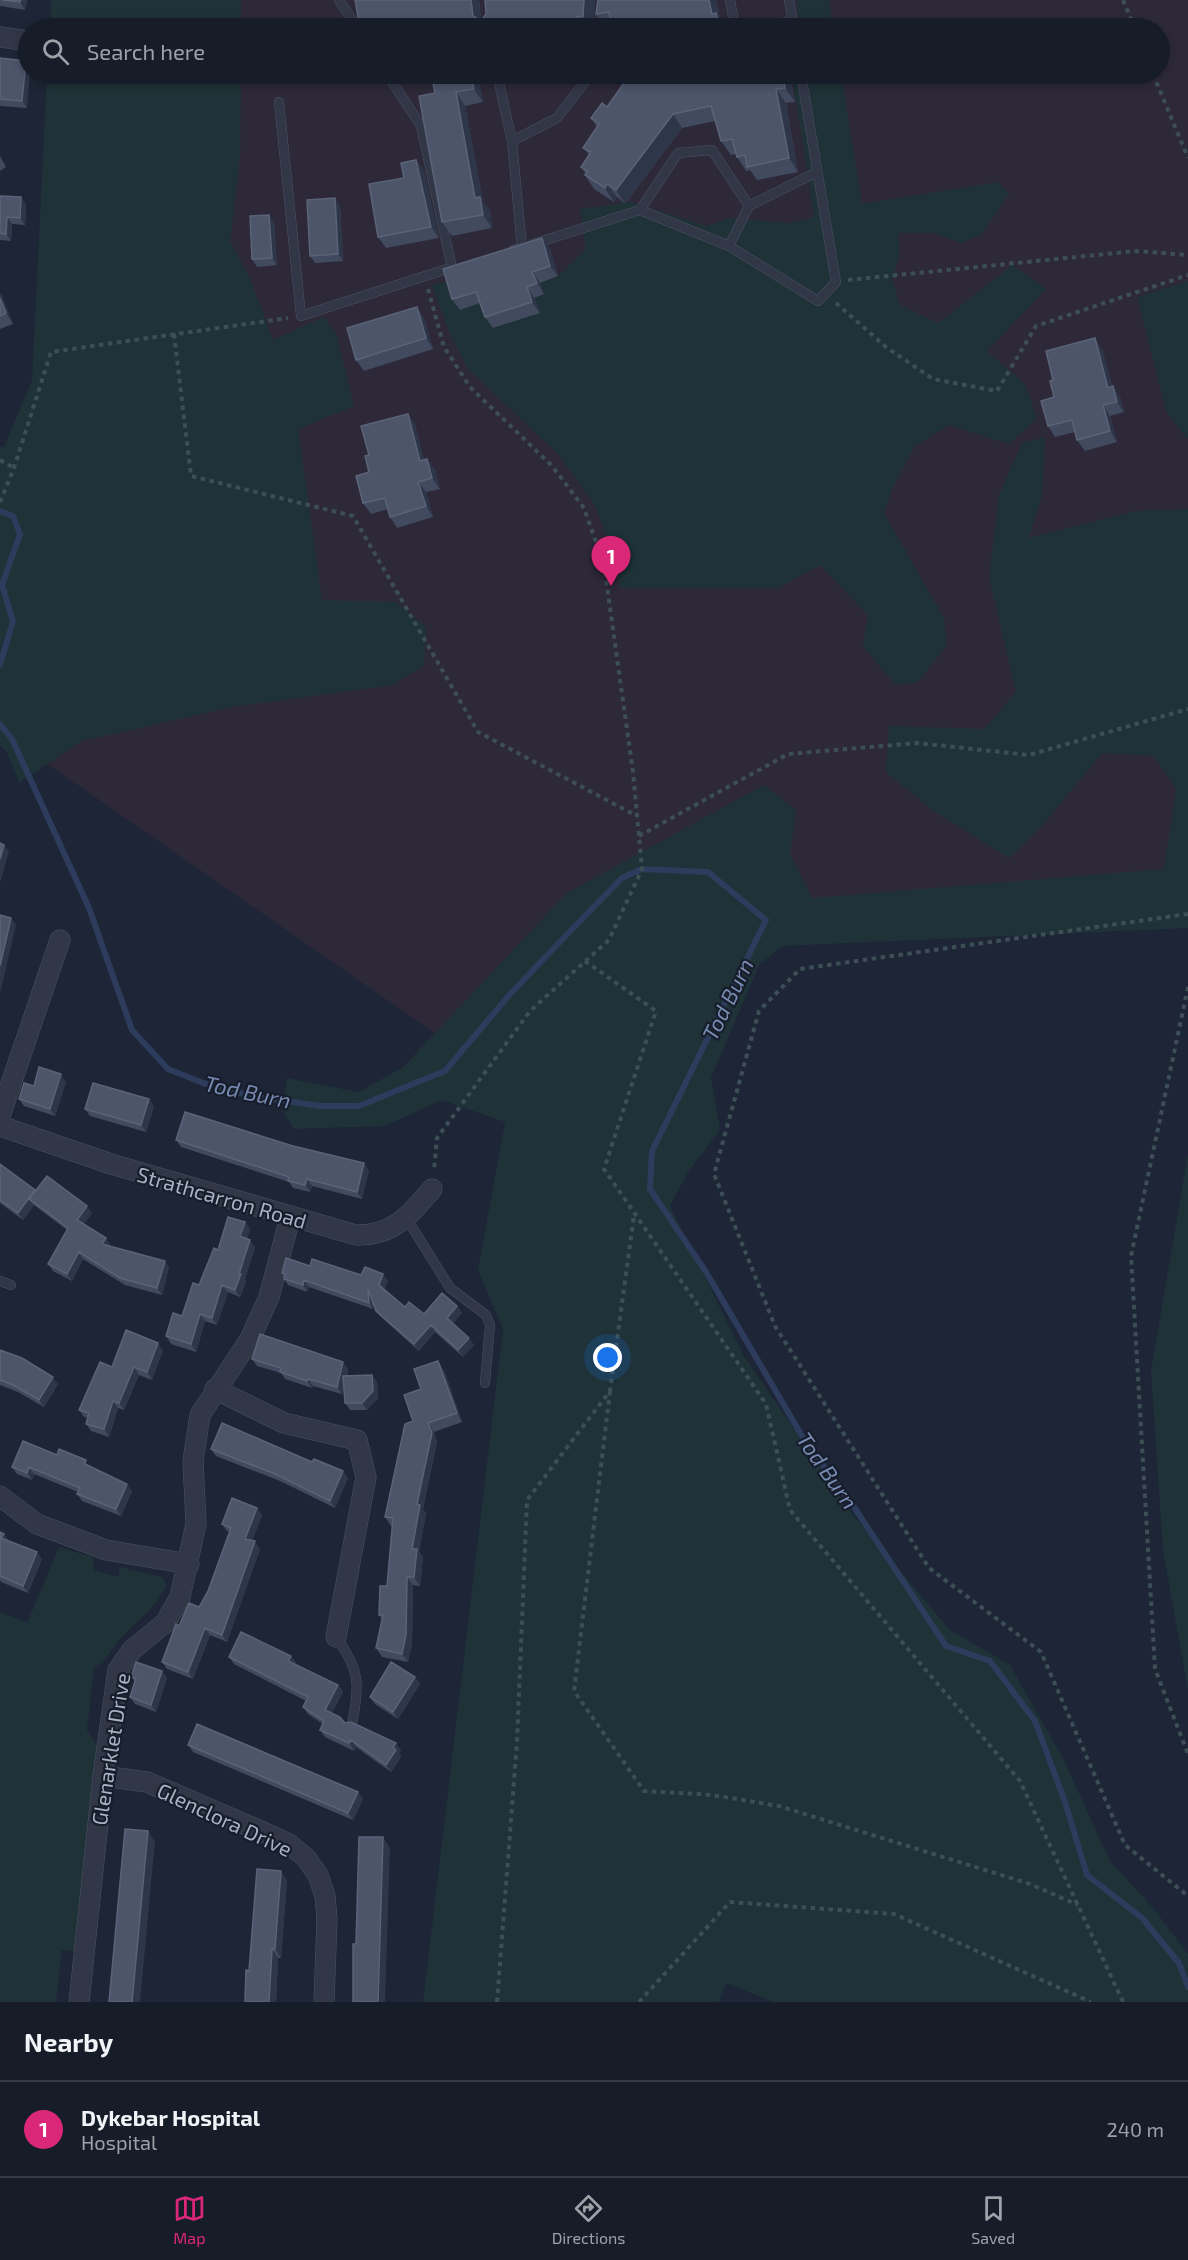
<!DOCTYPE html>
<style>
:root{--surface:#161c28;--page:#232934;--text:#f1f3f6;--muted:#9ea1a8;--line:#353a45;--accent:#db2777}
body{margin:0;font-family:"Exo 2",sans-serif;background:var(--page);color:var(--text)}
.you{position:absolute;left:608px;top:1358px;width:21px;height:21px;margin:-15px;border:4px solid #fff;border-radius:50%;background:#1a73e8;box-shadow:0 0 0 9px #1a73e833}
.badge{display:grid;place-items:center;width:39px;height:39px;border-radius:50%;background:var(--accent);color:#fff;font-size:20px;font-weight:700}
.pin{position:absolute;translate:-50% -50px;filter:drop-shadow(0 2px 3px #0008)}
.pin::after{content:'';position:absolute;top:32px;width:21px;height:18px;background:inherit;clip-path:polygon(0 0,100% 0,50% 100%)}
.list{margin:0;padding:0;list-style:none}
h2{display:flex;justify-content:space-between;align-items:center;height:78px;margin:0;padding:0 24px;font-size:26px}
h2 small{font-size:20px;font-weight:400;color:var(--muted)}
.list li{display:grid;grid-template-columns:39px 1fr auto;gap:18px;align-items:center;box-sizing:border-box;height:96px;padding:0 24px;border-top:2px solid var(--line)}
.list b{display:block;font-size:22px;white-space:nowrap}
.list p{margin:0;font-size:20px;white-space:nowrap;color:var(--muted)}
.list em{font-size:20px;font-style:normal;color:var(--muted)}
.icon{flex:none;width:33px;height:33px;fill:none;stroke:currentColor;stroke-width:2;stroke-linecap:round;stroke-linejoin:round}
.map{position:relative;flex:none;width:1188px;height:2002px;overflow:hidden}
.search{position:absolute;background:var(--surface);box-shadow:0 3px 9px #0003;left:18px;right:18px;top:18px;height:66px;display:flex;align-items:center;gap:15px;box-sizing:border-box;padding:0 21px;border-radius:33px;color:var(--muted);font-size:22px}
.sheet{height:174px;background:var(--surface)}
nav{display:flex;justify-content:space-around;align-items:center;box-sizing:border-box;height:84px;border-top:2px solid var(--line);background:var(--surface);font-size:16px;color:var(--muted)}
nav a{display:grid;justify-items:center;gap:3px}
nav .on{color:var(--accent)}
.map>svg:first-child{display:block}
.medical{fill:#2d2938}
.green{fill:#1f3237}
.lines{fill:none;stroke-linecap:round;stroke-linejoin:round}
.stream{stroke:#2d3c5c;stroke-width:6}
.lane-casing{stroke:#4c5262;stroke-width:10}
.street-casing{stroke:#4c5262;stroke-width:21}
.path{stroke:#3d4f55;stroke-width:4;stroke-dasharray:4.5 4.5;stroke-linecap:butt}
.lane{stroke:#313747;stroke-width:9}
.street{stroke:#313747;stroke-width:20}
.wall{fill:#414a5f}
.shaded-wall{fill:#2e364a}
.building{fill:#4c556a;stroke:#5b6378;stroke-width:1.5}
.labels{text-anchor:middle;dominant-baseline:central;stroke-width:4.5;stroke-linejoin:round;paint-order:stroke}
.street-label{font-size:21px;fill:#aab1c4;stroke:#171d2b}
.water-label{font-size:22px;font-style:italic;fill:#788bb3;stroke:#171d2b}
</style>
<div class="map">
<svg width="1188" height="2002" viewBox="0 0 1188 2002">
<rect width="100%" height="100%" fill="#1d2536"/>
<path class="medical" d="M64,0H1188V890L770,930L640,1176L26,749L58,74H1160V28H62Z"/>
<path class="green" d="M51,0H241V28H50Z
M797,0H829L833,28H800Z
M47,74H241L240,157L230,241L251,281L273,340L324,317L336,334L354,406L298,429L322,600L396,602L426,627L424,666L392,685L232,707L82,741L19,783L7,752L0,746V447H4L32,380Z
M792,74H841L862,204L998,182L1009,194L982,234L961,243L933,233H899V257L892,279L900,305L938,323L1013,265L1046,289L987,351L1025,384L1037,419L1009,444L949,425L915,446L892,489L884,513L944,618L947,645L917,683L895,684L863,646L868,615L820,565L779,588H620L612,551L595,505L557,453L468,369L449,332L432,285L451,280L483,302L493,328L540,313L534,298L544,294L540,283L558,276L586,249L580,209L631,202L706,226L731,218L788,223L814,217Z
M1188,281V439L1167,413L1137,297Z
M1045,437L1042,495L1029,538L1136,511L1188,509V928L782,946L759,965L711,1078L720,1130L687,1174L670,1206L744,1356L853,1515L950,1630L1010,1665L1063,1758L1110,1861L1154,1909L1188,1954V2002H773L726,1983L719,2002H423L503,1329L478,1270L505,1122L442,1100L385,1126L294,1129L283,1111L287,1078L359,1092L403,1067L567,893L764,785L796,810L790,854L812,898L1164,869L1176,789L1154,756L1102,753L1044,823L1009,858L932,810L886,772L889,726L984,729L1016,692L989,577L999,495L1022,443Z
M1188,1153V1690L1163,1551L1151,1371Z
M59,1547L93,1557L94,1570L118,1577L120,1567L162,1577L167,1585C152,1612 143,1615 123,1636C111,1648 110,1658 94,1668L87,1730L98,1747L78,1952L62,1950L56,2002H0V1612L27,1623Z"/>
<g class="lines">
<path class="stream" d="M0,511L13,516L20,534L2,585L13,621L0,665
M0,724L12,739L89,908L132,1030L168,1069L203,1083L251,1096L320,1106H359L445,1071L511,993L580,921L622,878L642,869L708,872L766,920L652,1151L650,1189L706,1272L805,1441L852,1504L946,1646L990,1661L1035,1721L1065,1802L1087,1875L1142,1918L1179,1963L1188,1987"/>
<defs>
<path id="lane" d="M339,0L357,28
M730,0L735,28
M789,0L794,28
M599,28L602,0
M755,28L793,21
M387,74L421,126L452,268
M497,74L512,141L522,248L513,250
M279,102L301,316L453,267
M512,141L557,118L591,74
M640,210L678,153L712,150L749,206
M533,244L640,210L729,246L818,301L836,282L801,74
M729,246L749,206L817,172
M407,1219L450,1288L486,1315L490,1325L485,1383
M0,1281L11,1285
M336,1637C360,1670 360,1685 352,1724"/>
<path id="street" d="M0,37L28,41
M0,1116L60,940
M0,1126L111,1164L356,1235C393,1236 410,1215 432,1189
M215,1389L284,1423L357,1440L366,1477L336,1637
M0,1496L37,1524L106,1550L189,1564
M103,1776L147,1782L263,1832L289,1844L306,1858L318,1875L325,1896L327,1919L324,2002
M79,2002L103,1776L118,1670L132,1650L166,1622L180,1597L196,1524L193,1461L200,1415L250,1339L269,1297L290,1218"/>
</defs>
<use href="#lane" class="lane-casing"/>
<use href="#street" class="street-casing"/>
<path class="path" d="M1123,0L1135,28
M1153,74L1188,158
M848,280L1136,251L1188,255
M428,289L444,347L470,387L552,466L584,508L604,565L633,772L642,869L609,940L530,1011L437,1138L434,1170
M836,303L886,347L933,379L997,391L1036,326L1188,275
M174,334L191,476L353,516L478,732L637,816
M0,460L14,468
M0,502L14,468L51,352L288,318
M639,836L788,754L917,743L1029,755L1188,709
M1188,914L800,969L759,1011L714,1174L775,1326L929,1568L1041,1652L1125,1845L1188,1896
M585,961L656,1011L604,1169L766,1404L790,1510L1020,1781L1123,2002
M1188,987L1131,1256L1155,1669L1188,1754
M610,1391L574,1691L644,1791L712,1795L779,1806L1030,1884L1078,1905
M497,2002L517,1742L527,1500L610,1391L634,1215
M639,2002L730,1902L894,1914L1091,2002"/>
<use href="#lane" class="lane"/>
<use href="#street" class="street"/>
</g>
<path class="wall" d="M0,0H27L25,10L0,6Z
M479,0L481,20L595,0L593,28H360Z
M598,0H716L720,18L726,27L612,26L606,27L596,14Z
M0,58L27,108L0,106Z
M478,74L483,102L465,106L483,201L490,211L492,228L452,236L442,222L435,93Z
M508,74H533L511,78Z
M622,74H790L795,102L786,103L798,172L757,180L750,170L746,171L737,157L736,154L731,155L721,141L715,121L682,128L625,204L617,197L614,202L594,189L585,175L586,174L581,167L589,155L583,148L597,127L591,118L607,107L624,83Z
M0,156L6,167L0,171Z
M416,160L424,171L439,238L386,248L378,237L404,178Z
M0,196L26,204L25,225L12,224L11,241L0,240Z
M340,206L343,261L315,263L310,256Z
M274,222L277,265L257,267L252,259Z
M550,249L558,276L540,283L544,294L534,298L540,313L493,328L485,317L480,303L460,310L452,299Z
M0,293L13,324L0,329Z
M424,318L433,349L364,371L356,360Z
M1102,349L1112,386L1120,397L1124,412L1110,416L1117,442L1085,451L1077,440L1075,432L1055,437L1048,426L1054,397L1053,380Z
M408,414L415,425L424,460L427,459L435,470L440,489L426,492L433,517L397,528L390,517L388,509L371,514L363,503L369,472V455Z
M66,1082L55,1116L24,1106L19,1099L34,1086Z
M154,1106L146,1132L90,1116L85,1109Z
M176,1140L293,1146L369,1170L362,1199L312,1186L310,1192L293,1188L289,1182L181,1147Z
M0,1164L35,1191L92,1213L84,1224L110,1244L109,1246L169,1267L162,1295L125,1285L83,1259L72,1281L53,1271L48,1264L67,1230L34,1205L23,1220L0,1203Z
M245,1222L250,1229L247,1239L255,1247L245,1279L246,1282L240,1297L228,1292L217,1325L205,1321L196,1352L171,1344L166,1336L182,1316L218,1250Z
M310,1266L388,1281L384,1290L405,1307L424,1314L457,1306L462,1313L453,1323L474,1345L463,1357L435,1332L419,1351L381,1317L376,1311L373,1302V1309L309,1287L307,1292L288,1285L284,1279V1277L282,1273Z
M0,1350L58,1384L44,1407L18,1392L0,1385Z
M163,1350L152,1380L139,1375L124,1410L118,1408L109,1437L91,1431L86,1424L88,1418L84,1417L79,1410L112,1367Z
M252,1359L348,1369L347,1376L377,1382L378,1398L367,1410H350L345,1403L344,1387L342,1394L313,1386L312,1388L285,1379L281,1373L257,1366Z
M444,1370L462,1422L434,1432L437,1442L423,1509L426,1513L419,1552L423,1557L420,1586L413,1585L412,1643L408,1662L382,1657L376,1648L382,1619L379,1615L387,1586L393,1526H391L385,1517L413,1421L421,1389Z
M211,1449L348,1478L335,1508L280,1481L216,1456Z
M57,1455L91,1467L132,1491L121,1516L82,1501L77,1494L78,1492L34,1474L32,1480L17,1474L12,1467Z
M262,1515L252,1541L260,1549L227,1642L210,1635L193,1679L167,1669L162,1662L179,1626L199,1607L208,1591L230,1532L227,1531L222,1524Z
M0,1532L4,1534L8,1541L42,1559L28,1593L1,1582L0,1580Z
M291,1656L296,1663L295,1664L338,1685L343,1692L332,1713L345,1723L401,1750L399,1753L401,1757L391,1772L356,1747L354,1751L325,1737L320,1730L323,1724L308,1714L303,1707L306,1701L234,1664L229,1657Z
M162,1671L167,1678L156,1712L135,1704L130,1697L135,1682L131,1677Z
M415,1677L420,1684L398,1719L375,1704L370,1697Z
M188,1745L358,1792L363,1799L353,1820L193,1752Z
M287,1880L281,1958H278L276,2002H245L249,1971Z"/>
<path class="shaded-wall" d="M21,0H27L25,10L20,2Z
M471,0H479L482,28L473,16Z
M584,0H595L593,28L583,16Z
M709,0H716L720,18L726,28H719L712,14Z
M577,17L585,28H579Z
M26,61L28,65V74H30L27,108L22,101Z
M471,74H478L483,102L474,89Z
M783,74H790L795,102L785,88Z
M776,89L786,103L798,172L789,158Z
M456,92L465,106L483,201L490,211L492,228L483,215L475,198Z
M673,114L682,128L625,204L616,190Z
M416,160L424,171L439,238L431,227Z
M607,184L617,197L614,202L605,188Z
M21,197L26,204L25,225L20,218Z
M335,198L340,206L343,261L338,254Z
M269,215L274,222L277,265L272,258Z
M7,217L12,224L11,241L6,234Z
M542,238L550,249L558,276L550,266Z
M532,272L540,283L544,294L537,283Z
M527,287L534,298L540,313L532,302Z
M0,293L2,295L13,324L6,313L0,298Z
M417,307L424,318L433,349L426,338Z
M1095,338L1102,349L1116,398L1108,388Z
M1113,386L1120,397L1124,412L1117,402Z
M1103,405L1110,416L1117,442L1110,431Z
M408,414L415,425L427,471L420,461Z
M427,459L435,470L440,489L432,478Z
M418,482L426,492L433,517L426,506Z
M4,845L9,852L0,883V859Z
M11,918L16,925L0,994V966Z
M61,1074L66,1082L55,1116L50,1109Z
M149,1099L154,1106L146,1132L141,1125Z
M364,1163L369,1170L362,1199L357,1192Z
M307,1179L312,1186L310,1192L305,1185Z
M35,1190L29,1199L34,1205L23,1220L18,1213Z
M87,1206L92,1213L82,1227L77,1220Z
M245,1222L250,1229L245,1244L240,1236Z
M106,1238L110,1244L106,1251L102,1244Z
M250,1240L255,1247L245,1279L246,1282L240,1297L235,1290L239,1274Z
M79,1252L83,1259L72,1281L67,1274Z
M165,1261L169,1267L162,1295L157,1288Z
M383,1274L388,1281L383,1292L379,1285Z
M304,1280L309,1287L307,1292L303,1285Z
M222,1285L228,1292L217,1325L212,1318Z
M368,1289L372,1295L373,1309L369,1303Z
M457,1306L462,1313L452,1325L447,1318Z
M200,1314L205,1321L196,1352L191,1344Z
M431,1325L435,1332L419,1351L414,1344Z
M469,1338L474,1345L463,1357L458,1350Z
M158,1343L163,1350L152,1380L147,1372Z
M438,1361L444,1370L462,1422L457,1413Z
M343,1362L348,1369L342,1394L337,1387Z
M134,1367L139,1375L124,1410L119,1403Z
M372,1375L377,1382L378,1398L367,1410L362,1403Z
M53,1377L58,1384L44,1407L39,1400Z
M308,1379L313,1386L312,1388L307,1381Z
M113,1401L118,1408L109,1437L104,1429Z
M428,1423L434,1432L437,1442L423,1509L426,1513L419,1552L423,1557L420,1586L414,1577L412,1549L417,1504Z
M29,1467L34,1474L32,1480L27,1473Z
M343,1471L348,1478L335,1508L330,1501Z
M127,1484L132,1491L121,1516L116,1509Z
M257,1508L262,1515L250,1546L245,1539Z
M4,1534L9,1541L1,1538Z
M255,1541L260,1549L227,1642L222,1635Z
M37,1552L42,1559L28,1593L23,1586Z
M407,1577L413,1585L412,1643L408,1662L402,1654Z
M205,1628L210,1635L193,1679L188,1672Z
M291,1656L296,1663L293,1668L288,1661Z
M162,1671L167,1678L156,1712L151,1705Z
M415,1677L420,1684L398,1719L393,1712Z
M338,1685L343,1692L330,1717L325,1710Z
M351,1740L356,1747L354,1751L349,1743Z
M396,1743L401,1750L399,1753L401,1757L391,1772L386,1765L393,1747Z
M358,1792L363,1799L353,1820L348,1813Z
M148,1831L155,1842L140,2002H132Z
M383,1837L390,1848L385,2002H378Z
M281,1871L287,1880L281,1958L275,1949Z
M272,1949L278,1958L276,2002H269Z"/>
<path class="building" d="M2,0H21L20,2Z
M355,0H471L473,16L481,21L486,14L485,0H584L583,16L577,17L579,28H413L412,22L374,28H360Z
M598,0H709L712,14L716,13L719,28H612L609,12L596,14Z
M0,58L26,61L22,101L0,99Z
M431,74H471L474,89L456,92L475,198L480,197L483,215L442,222L419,96L435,93Z
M622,74H783L785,88L776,89L789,158L747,167L745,155L737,157L732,139L721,141L711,106L673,114L616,190L607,184L605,188L585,175L587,171L581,167L591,152L583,148L599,124L591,118L602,103L607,107L624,83Z
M416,160L431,227L378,237L369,184L404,178L401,163Z
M0,196L21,197L20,218L7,217L6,234L0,233Z
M335,198L338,254L310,256L307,200Z
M269,215L272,258L252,259L250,216Z
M542,238L550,266L532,272L537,283L527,287L532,302L485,317L476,292L452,299L443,269Z
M0,298L6,313L0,316Z
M417,307L426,338L356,360L347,328Z
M1095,338L1108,388L1113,386L1117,402L1103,405L1110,431L1077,440L1072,420L1048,426L1041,401L1054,397L1050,381L1053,380L1046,351Z
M408,414L420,461L427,459L432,478L418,482L426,506L390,517L385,498L363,503L356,476L369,472L365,456L369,455L361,426Z
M0,843L4,845L0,859Z
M0,915L11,918L0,966Z
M39,1067L61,1074L50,1109L19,1099L24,1083L34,1086Z
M93,1083L149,1099L141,1125L85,1109Z
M185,1112L293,1146L364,1163L357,1192L307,1179L305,1185L288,1181L289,1177L176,1140Z
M0,1164L35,1190L18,1213L0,1200Z
M47,1176L87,1206L77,1220L106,1238L102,1244L165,1261L157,1288L120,1278L79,1252L67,1274L48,1264L68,1228L29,1199Z
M228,1217L245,1222L240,1236L250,1240L239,1274H241L235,1290L222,1285L212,1318L200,1314L191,1344L166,1336L173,1313L182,1316L193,1283L199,1285L214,1248L218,1250Z
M286,1258L310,1266L312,1259L361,1275L365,1267L383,1274L379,1285L405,1307L409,1302L424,1314L442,1293L457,1306L447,1318L469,1338L458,1350L431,1325L414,1344L376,1311L368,1289L369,1303L304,1280L303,1285L284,1279L285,1274L282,1273Z
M126,1330L158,1343L147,1372L134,1367L119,1403L113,1401L104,1429L86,1424L89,1413L79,1410L100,1362L112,1367Z
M260,1334L343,1362L337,1387L308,1379L307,1381L280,1372L281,1368L252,1359Z
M0,1350L22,1358L53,1377L39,1400L13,1385L0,1380Z
M438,1361L457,1413L428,1423L432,1433L417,1504L420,1505L412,1549H417L414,1577H407L406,1635L402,1654L376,1648L383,1615H379L380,1586H387L393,1518L385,1517L405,1424L413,1421L404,1395L421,1389L414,1369Z
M372,1375L373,1391L362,1403H345L343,1376Z
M222,1423L312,1462L314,1459L343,1471L330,1501L275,1474L211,1449Z
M23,1441L57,1455L59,1449L86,1460L85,1464L127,1484L116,1509L77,1494L80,1488L29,1467L27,1473L12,1467Z
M232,1498L257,1508L245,1539L255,1541L222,1635L205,1628L188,1672L162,1662L176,1624L179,1626L189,1603L199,1607L208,1591L231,1528L222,1524Z
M0,1532L4,1534L1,1538L37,1552L23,1586L0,1576Z
M241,1632L291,1656L288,1661L338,1685L325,1710L340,1717L345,1723L351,1722L396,1743L393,1747L396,1750L386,1765L351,1740L349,1743L320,1730L324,1721L303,1707L308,1697L229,1657Z
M136,1662L162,1671L151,1705L130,1697L136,1678L131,1677Z
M391,1662L415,1677L393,1712L370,1697Z
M197,1724L358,1792L348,1813L188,1745Z
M125,1829L148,1831L132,2002H109Z
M359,1837H383L378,2002H353V1944H356Z
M257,1869L281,1871L275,1949H272L269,2002H245L246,1970L249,1971Z"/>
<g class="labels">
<g class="street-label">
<text transform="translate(222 1197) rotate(16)">Strathcarron Road</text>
<text transform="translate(110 1749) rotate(-81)">Glenarklet Drive</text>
<text transform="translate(225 1819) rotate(25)">Glenclora Drive</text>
</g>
<g class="water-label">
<text transform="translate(727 999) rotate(-64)">Tod Burn</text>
<text transform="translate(248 1091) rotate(12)">Tod Burn</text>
<text transform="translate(828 1470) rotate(55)">Tod Burn</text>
</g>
</g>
</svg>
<div class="you"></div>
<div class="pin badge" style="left:611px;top:586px">1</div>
<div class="search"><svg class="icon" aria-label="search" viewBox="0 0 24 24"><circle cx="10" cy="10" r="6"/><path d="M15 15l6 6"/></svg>Search here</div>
</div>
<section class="sheet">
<h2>Nearby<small></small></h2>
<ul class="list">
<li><span class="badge">1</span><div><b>Dykebar Hospital</b><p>Hospital</p></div><em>240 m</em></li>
</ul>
</section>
<nav>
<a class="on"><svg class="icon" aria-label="map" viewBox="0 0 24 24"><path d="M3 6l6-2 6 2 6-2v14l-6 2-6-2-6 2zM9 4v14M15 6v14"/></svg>Map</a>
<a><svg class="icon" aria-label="directions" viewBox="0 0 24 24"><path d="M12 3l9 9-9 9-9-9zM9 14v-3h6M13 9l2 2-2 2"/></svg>Directions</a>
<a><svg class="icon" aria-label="saved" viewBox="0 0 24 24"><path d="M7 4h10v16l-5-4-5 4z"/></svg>Saved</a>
</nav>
